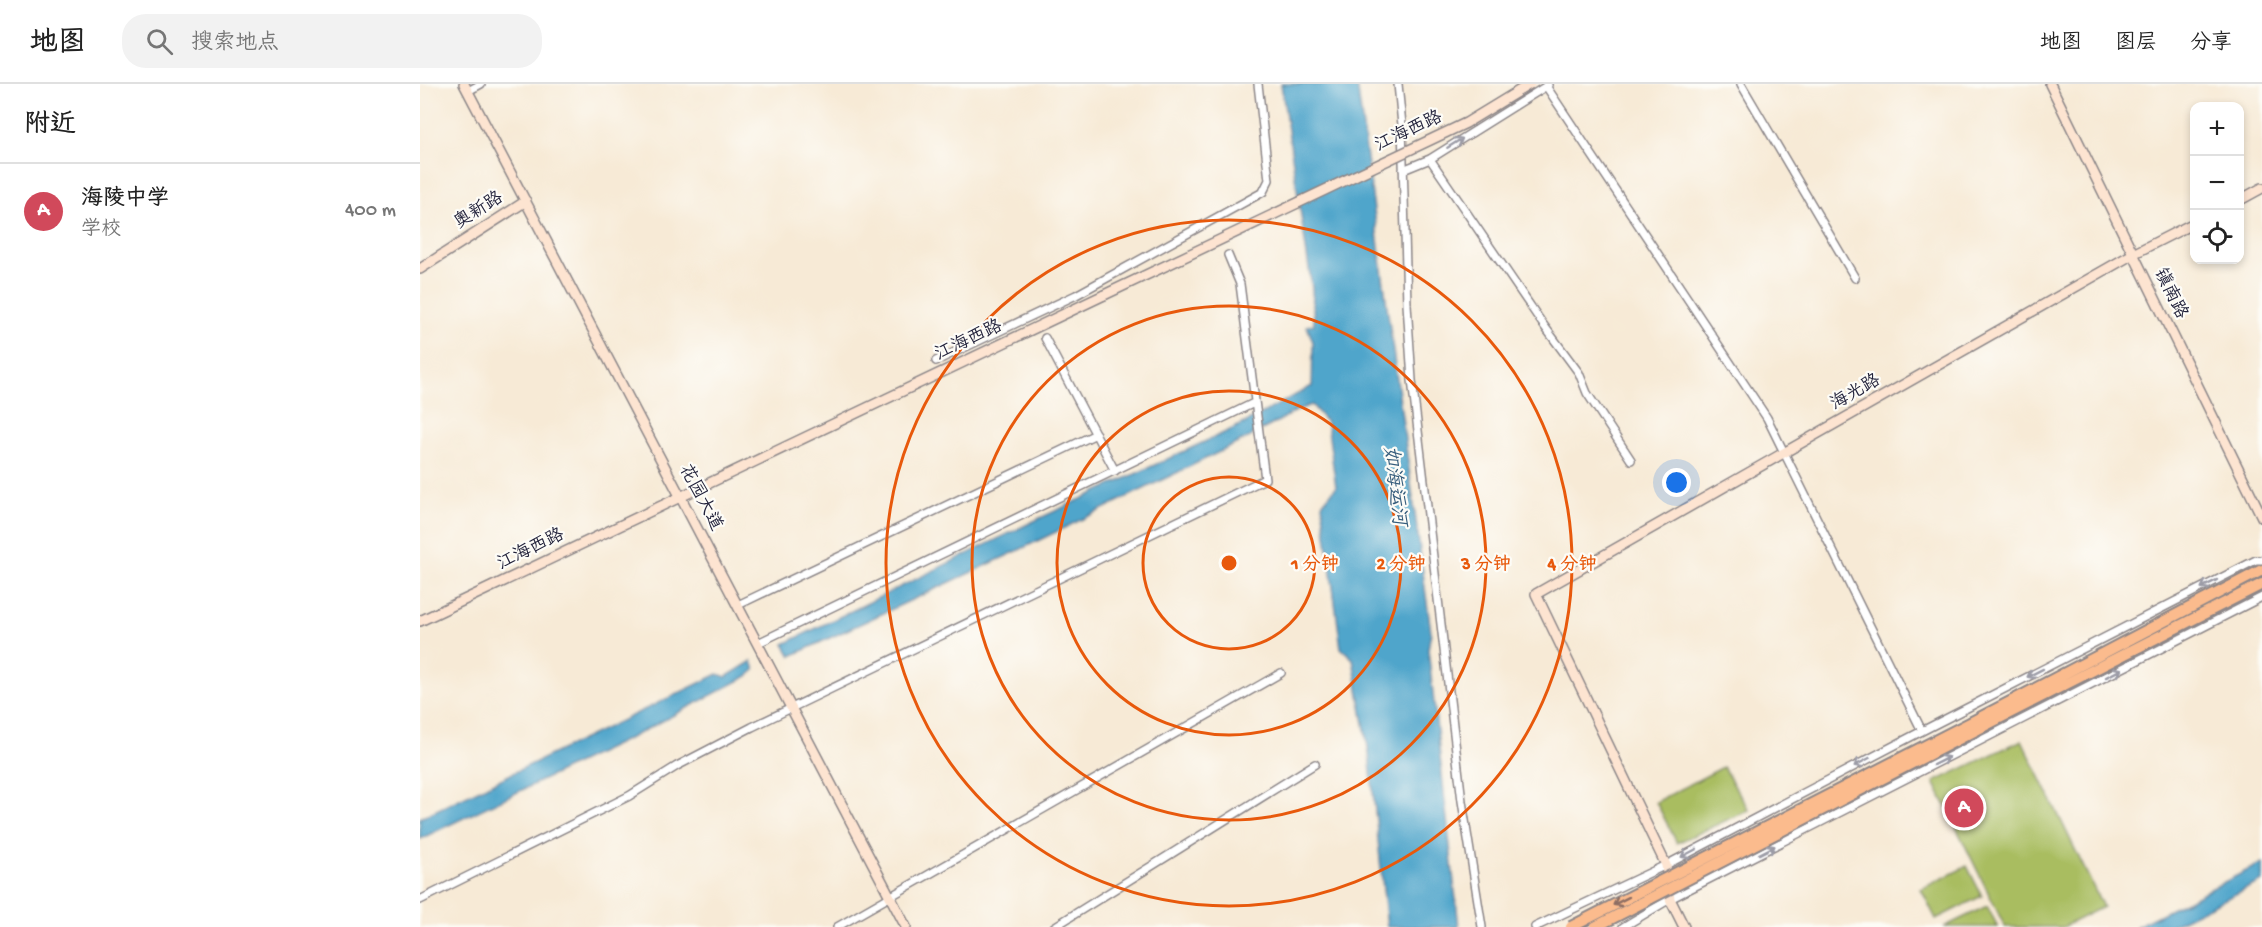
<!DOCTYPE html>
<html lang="zh">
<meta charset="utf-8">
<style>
:root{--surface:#fff;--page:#f2f2f2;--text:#222;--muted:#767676;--line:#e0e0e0;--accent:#d1495b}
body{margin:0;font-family:"Gochi Hand","LXGW WenKai TC",sans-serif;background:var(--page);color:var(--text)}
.controls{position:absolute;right:18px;top:18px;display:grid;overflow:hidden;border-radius:12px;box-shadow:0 3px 9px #0003}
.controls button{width:54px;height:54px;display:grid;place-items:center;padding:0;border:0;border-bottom:2px solid var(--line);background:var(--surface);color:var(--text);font:30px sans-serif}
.you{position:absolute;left:1257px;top:399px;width:21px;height:21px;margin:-15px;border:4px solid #fff;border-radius:50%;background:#1a73e8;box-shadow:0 0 0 9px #1a73e833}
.badge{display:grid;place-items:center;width:39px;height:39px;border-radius:50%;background:var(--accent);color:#fff;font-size:20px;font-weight:700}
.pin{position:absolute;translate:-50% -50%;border:3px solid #fff;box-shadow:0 2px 6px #0006}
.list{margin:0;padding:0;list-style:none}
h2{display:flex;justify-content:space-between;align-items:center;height:78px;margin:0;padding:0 24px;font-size:26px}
h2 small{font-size:20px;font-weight:400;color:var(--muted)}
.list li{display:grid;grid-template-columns:39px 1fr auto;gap:18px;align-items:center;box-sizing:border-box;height:96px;padding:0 24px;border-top:2px solid var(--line)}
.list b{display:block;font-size:22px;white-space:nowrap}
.list p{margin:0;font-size:20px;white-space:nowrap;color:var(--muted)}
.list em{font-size:20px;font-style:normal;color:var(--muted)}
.icon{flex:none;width:33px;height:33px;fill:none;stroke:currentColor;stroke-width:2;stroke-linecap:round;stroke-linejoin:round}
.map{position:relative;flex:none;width:1842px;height:843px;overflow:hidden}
header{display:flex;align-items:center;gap:36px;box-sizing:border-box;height:84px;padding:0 30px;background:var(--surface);border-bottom:2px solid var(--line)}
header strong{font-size:28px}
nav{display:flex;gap:33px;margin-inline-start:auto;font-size:21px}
.search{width:420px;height:54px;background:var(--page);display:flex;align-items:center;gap:15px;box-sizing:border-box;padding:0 21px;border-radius:24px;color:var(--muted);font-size:22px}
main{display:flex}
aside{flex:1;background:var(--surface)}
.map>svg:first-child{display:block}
.green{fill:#a9bd60;stroke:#66704e;stroke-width:1.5}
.water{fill:#4fa5cb;stroke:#386483;stroke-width:1.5}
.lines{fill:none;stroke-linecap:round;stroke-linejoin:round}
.street-casing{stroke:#8c8688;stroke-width:10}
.secondary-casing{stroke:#8c8688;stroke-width:12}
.primary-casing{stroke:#8c8688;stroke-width:14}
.street{stroke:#fff;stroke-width:7}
.secondary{stroke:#fde4d1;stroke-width:9}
.primary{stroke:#fbbb8d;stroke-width:10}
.secondary-bridge-casing{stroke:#8c8688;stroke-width:12;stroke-linecap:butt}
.primary-bridge-casing{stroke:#8c8688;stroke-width:14;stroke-linecap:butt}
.secondary-bridge{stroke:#fde4d1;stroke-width:9}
.primary-bridge{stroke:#fbbb8d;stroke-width:10}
.oneway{stroke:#9c9ca7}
.oneway2{stroke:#8e6e64}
.ring{fill:none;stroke:#e8590c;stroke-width:3}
.labels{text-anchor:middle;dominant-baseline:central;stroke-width:4.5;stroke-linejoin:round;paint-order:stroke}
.street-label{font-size:18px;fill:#22223b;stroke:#fdfcf7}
.water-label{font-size:20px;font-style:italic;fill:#365d7c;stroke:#fdfcf7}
.centre{fill:#e8590c;stroke:#fdfcf7;stroke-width:3}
.ring-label{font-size:18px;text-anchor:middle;font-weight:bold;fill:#e8590c;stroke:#fdfcf7;stroke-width:4.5;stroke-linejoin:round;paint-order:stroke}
</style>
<header>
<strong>地图</strong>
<div class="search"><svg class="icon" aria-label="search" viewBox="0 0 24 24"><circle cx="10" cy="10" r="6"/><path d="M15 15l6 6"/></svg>搜索地点</div>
<nav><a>地图</a><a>图层</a><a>分享</a></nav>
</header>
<main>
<aside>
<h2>附近<small></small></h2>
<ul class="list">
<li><span class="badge">A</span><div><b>海陵中学</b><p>学校</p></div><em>400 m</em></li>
</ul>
</aside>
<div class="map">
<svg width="1842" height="843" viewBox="0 0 1842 843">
<rect width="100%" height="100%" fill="#fdfcf7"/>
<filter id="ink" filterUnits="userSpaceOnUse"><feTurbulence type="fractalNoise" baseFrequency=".0167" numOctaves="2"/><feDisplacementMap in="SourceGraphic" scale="12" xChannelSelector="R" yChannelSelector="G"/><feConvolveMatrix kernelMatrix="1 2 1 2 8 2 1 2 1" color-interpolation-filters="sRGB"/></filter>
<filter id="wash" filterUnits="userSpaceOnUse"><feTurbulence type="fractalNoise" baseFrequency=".008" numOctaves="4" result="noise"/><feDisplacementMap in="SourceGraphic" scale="24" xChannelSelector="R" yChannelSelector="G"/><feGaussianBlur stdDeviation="1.35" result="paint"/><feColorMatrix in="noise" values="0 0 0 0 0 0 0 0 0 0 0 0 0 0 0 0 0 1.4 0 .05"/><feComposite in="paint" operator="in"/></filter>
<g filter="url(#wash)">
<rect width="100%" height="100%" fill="#f7ead6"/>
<path class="green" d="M1602,656L1683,823L1643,843H1585L1514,698Z
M1303,683L1329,726L1257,759L1236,718Z
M1547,782L1562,812L1516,835L1501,805Z
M1567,822L1578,843H1524Z"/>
<path class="water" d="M861,0H937L1011,548L1008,565L1039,843H967L949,669L933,575L921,564L902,420L916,403L907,339L892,321C870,326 854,344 832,349V352L595,468L371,572L364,560L618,435L823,340L892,302L893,258L887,242L894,240L892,204Z
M332,577L335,586L328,592L212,653L0,755V734L298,590L306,593Z
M1842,779V797L1748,843H1715Z"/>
</g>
<g filter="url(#ink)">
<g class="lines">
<defs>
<path id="street" d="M978,0L982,41L987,220L992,296L1042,717L1062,843
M1321,0L1435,194
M1126,2L1347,334L1502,647
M48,7L61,0
M1010,75L1122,239L1159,289L1167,309L1211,376
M983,86L1010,75L1128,1
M625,254L695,387
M516,277L656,211L843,108L849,96L838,0
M318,521L676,350
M338,559L834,319
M0,816L209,712L257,682L332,643L845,395L820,200L808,171
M417,843L861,589
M634,843L895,680
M1115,843L1246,781L1502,647L1836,476H1842
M1203,843L1250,815L1842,513"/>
<path id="secondary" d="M44,0L486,843
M1630,0L1842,433
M1820,116L1842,104
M0,185L106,117
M0,537L684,211
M1264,843L1250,815L1246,781L1116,510L1713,170L1774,139"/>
<path id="primary" d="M1552,638L1842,486
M1556,646L1842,500"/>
</defs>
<use href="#street" class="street-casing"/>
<use href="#secondary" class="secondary-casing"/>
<use href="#primary" class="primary-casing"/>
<use href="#street" class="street"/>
<use href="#secondary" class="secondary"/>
<use href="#primary" class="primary"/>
<defs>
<path id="secondary-bridge" d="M684,211L1046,39L1110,0"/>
<path id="primary-bridge" d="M1151,843L1552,638
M1175,843L1556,646"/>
</defs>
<use href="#secondary-bridge" class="secondary-bridge-casing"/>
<use href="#primary-bridge" class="primary-bridge-casing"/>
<use href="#secondary-bridge" class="secondary-bridge"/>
<use href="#primary-bridge" class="primary-bridge"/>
</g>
<defs><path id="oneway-shaft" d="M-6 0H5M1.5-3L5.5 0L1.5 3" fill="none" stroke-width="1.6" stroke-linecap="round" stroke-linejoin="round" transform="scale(1.5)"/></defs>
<g class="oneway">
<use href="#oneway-shaft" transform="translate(1035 59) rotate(-32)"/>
<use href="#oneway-shaft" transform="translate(1789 500) rotate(153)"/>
<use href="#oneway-shaft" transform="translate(1615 589) rotate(153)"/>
<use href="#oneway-shaft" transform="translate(1694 589) rotate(-27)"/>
<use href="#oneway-shaft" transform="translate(1521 677) rotate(-27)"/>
<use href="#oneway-shaft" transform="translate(1442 678) rotate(152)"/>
<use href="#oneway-shaft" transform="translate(1347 766) rotate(-27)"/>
<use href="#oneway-shaft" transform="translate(1269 769) rotate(152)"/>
</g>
<use class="oneway2" href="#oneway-shaft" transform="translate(1201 817) rotate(153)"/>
</g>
<g class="ring">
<circle cx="809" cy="479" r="86"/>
<circle cx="809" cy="479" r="172"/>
<circle cx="809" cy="479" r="257"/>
<circle cx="809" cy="479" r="343"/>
</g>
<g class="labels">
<g class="street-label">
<text transform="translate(989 48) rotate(-25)">江海西路</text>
<text transform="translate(59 127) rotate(-32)">奥新路</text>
<text transform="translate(1750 210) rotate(64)">镇南路</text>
<text transform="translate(549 257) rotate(-25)">江海西路</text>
<text transform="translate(1436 309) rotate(-30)">海光路</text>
<text transform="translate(280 414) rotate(62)">花园大道</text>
<text transform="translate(111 466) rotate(-26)">江海西路</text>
</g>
<g class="water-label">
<text transform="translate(973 402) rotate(83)">如海运河</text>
</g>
</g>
<circle cx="809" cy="479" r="9" class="centre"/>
<g class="ring-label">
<text x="895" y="485">1 分钟</text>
<text x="981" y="485">2 分钟</text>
<text x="1066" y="485">3 分钟</text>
<text x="1152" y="485">4 分钟</text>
</g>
</svg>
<div class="controls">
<button>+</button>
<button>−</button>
<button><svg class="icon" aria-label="locate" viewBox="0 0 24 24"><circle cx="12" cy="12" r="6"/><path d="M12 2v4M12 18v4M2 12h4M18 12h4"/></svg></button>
</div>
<div class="you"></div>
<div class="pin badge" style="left:1544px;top:724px">A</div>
</div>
</main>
